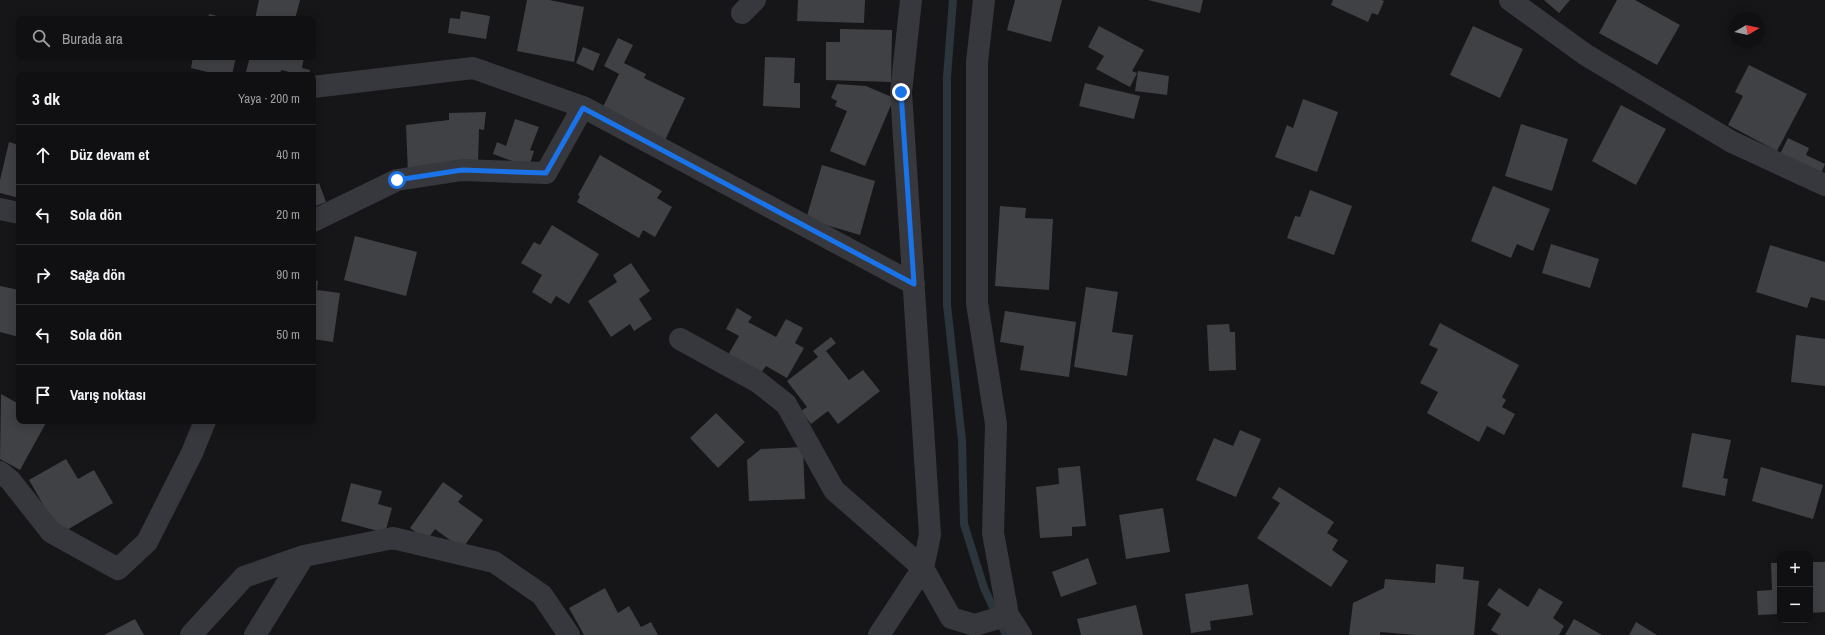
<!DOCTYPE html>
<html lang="tr">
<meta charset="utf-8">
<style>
:root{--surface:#101012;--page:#1e1e20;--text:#f1f3f6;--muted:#9c9d9f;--line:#303032}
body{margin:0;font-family:"Archivo Narrow",sans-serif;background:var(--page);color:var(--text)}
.controls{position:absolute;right:12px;bottom:12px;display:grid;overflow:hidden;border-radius:8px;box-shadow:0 2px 10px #0003}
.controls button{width:36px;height:36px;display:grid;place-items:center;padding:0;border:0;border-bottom:1px solid var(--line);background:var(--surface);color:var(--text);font:20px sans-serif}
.compass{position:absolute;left:1729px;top:12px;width:36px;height:36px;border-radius:50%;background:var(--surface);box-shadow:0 2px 10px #0003;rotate:81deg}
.stop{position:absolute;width:12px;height:12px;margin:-9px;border:3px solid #1a73e8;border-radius:50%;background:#fff}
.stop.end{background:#1a73e8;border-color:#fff;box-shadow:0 1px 4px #0008}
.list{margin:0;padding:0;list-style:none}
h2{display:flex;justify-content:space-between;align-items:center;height:52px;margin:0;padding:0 16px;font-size:17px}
h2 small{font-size:13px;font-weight:400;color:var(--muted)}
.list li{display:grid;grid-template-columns:26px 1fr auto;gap:12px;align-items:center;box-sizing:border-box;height:60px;padding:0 16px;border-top:1px solid var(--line)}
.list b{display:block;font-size:15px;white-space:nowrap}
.list em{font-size:13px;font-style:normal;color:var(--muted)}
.icon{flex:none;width:22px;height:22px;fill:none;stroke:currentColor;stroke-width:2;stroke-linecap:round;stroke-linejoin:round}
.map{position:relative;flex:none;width:1825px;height:635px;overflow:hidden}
.search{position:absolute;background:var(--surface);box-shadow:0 2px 10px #0003;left:16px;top:16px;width:300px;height:44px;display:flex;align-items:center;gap:10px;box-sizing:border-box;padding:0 14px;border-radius:8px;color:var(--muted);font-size:15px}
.panel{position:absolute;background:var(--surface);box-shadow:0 2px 10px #0003;left:16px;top:72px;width:300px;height:352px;border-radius:8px}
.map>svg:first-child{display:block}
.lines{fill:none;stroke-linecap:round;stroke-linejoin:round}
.stream{stroke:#2c353c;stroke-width:8}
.building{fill:#404145}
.minor{stroke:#37383d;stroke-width:22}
.route{stroke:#1a73e8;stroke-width:5}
</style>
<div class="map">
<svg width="1825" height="635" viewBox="0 0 1825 635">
<rect width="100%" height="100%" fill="#161618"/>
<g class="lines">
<path class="stream" d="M953,0L947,77V305L962,440L964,524L984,588L1006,635"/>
</g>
<path class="building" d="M259,0H300L295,19H255Z
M527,0H549L584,7L574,62L517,51Z
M798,0H865L864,23L797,21Z
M1015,0H1062L1051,42L1007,30Z
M1148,0H1203L1200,13Z
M1333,0H1381L1384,1L1378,15L1372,13L1368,22L1331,5Z
M1544,0H1570L1559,13Z
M1617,0H1635L1680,25L1657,65L1599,33Z
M461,11L490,16L486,39L448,33L450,18L460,19Z
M209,14L226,18V19H208Z
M1099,26L1144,50L1132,71L1137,73L1130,87L1096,69L1104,56L1088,47Z
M1473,26L1523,49L1500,98L1450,75Z
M840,29L892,30L891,82L826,80V42H840Z
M618,38L633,45L624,63L646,74L644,78L685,98L665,140L602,109L619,74L604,66Z
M583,47L600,54L593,71L576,63Z
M193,57H236L232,75H220L191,68Z
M250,57H304L302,68L310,70L309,75H301L281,70L280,75H245Z
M765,57L795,58L794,83H800V108L763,106Z
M1749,65L1807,94L1777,151L1728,125L1743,96L1735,92Z
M1138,71L1169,76L1167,95L1135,91Z
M1085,83L1140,96L1134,119L1079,106Z
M837,84L866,86L894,98L865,166L830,151L847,111L835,106L837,101L831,98Z
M1303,99L1338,112L1317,172L1275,157L1287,125L1293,128Z
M1621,105L1666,129L1636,185L1592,161Z
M486,112L484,130L479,129L478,164L408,174L406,125L449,120V113Z
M515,119L539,127L530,150L534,151L529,167L493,154L497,142L506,146Z
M1521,124L1568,139L1552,191L1505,176Z
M1788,138L1809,148L1806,155L1825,164L1820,176L1779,156Z
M9,142L19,145V198L0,193V180Z
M600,155L662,191L657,198L672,207L655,237L643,230L639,238L577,202L580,196L578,195Z
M822,165L875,181L860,235L806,219Z
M319,183L326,202L313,207V186Z
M1493,186L1550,209L1533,251L1517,244L1511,258L1471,241Z
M1310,190L1352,206L1334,255L1287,238L1295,216L1300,217Z
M1000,206L1026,208L1025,218L1053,219L1049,290L995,286Z
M552,225L599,254L569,304L556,296L551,304L532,292L542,275L521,263L534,242L540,245Z
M355,236L417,252L406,296L344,280Z
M1551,244L1599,259L1590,288L1542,273Z
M1770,245L1825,262V301L1811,297L1807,308L1756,292Z
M631,263L650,291L639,299L652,319L634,331L630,324L611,337L588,301L617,282L613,275Z
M313,280L318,281L317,290L340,293L333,342L313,339Z
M0,286L19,290V337L0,332Z
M1086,287L1118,292L1112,332L1133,335L1127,376L1074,367Z
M737,308L752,317L748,322L776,337L786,319L803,328L795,343L804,348L787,378L766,366L761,373L728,355L739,336L726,329Z
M1005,311L1076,322L1069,377L1020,370L1024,346L1000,342Z
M1440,323L1519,365L1502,397L1506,400L1502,407L1515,414L1504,435L1487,426L1479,442L1427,413L1438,392L1420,383L1438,349L1429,345Z
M1229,324L1230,332H1235L1236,370L1209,371L1207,325Z
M1796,335L1825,339V386L1791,382Z
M831,337L836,343L826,351L849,380L863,370L880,391L838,424L828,411L811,424L801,411L807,407L787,381L818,357L813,351Z
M1,394L19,404V421H47L20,470L0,459Z
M716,413L745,442L718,468L690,438Z
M1240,430L1261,439L1236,497L1196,480L1214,438L1233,446Z
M1692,433L1731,440L1723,478L1728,479L1725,496L1682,487Z
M803,447L805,499L749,501L747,460L761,449Z
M66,459L78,479L94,470L113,503L60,534L29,480Z
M1080,466L1086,526L1072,527V536L1040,538L1036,487L1059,484L1058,468Z
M1761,467L1823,485L1813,519L1752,501Z
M443,482L463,496L458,502L483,520L462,549L435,529L427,540L410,528Z
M351,483L382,491L378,504L392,508L385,533L341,521Z
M1279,487L1334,522L1327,533L1338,540L1332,550L1348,561L1331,587L1257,538L1280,503L1272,498Z
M1163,508L1170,552L1126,559L1119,515Z
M1088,558L1097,584L1061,597L1052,572Z
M1810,562H1825V612L1810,613Z
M1771,563H1780V614L1758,615L1757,591L1772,590Z
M1436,564L1464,567L1463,579L1479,581L1474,635H1416L1380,632V635H1349L1353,603L1384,588L1385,579L1435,583Z
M1248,584L1253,615L1210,621L1211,630L1191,633L1185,594Z
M605,588L618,613L629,606L641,627L651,622L658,635H584L569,608Z
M1499,588L1528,607L1539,588L1563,602L1553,618L1564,626L1559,635H1499L1491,630L1501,614L1487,605Z
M1136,605L1143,635H1081L1077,619Z
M135,619L144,635H104Z
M1574,619L1602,635H1565Z
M1636,622L1657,635H1629Z"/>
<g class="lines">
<path class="minor" d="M911,0L901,92L930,535L923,568L951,618L975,625L1008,615
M984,0L977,62V303L996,424L993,533L1008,615L1021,635
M1510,0L1586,55L1732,142L1825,185
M742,13L755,0
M313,87L473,68L583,107L914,284
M0,209L19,213
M313,221L397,180L462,170L546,173L583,107
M680,339L758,382L786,404L834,490L923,568L879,635
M0,472L10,480L51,532L118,569L147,542L192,453L205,421
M191,635L244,577L304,556L393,538L494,562L542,595L569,635
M255,635L304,556"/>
</g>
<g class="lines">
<path class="route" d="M397,180L462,170L546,173L583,108L914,284L901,92"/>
</g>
</svg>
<div class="controls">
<button>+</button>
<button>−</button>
</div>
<svg class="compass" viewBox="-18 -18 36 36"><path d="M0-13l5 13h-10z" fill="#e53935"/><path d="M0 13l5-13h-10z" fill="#9c9d9f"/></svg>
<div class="stop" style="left:397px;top:180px"></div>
<div class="stop end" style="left:901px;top:92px"></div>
<div class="search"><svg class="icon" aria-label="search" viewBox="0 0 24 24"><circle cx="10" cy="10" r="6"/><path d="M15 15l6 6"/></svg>Burada ara</div>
<section class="panel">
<h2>3 dk<small>Yaya · 200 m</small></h2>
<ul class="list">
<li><svg class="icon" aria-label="ahead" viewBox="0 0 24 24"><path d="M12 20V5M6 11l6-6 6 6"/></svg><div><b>Düz devam et</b></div><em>40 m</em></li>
<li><svg class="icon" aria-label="left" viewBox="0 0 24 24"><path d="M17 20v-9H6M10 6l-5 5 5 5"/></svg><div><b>Sola dön</b></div><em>20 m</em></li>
<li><svg class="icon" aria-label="right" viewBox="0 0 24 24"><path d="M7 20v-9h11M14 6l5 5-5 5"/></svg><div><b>Sağa dön</b></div><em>90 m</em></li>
<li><svg class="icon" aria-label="left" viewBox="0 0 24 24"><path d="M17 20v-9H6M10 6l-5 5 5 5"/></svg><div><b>Sola dön</b></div><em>50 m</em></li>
<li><svg class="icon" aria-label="arrive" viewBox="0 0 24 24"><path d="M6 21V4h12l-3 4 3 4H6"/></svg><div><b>Varış noktası</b></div></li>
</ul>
</section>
</div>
